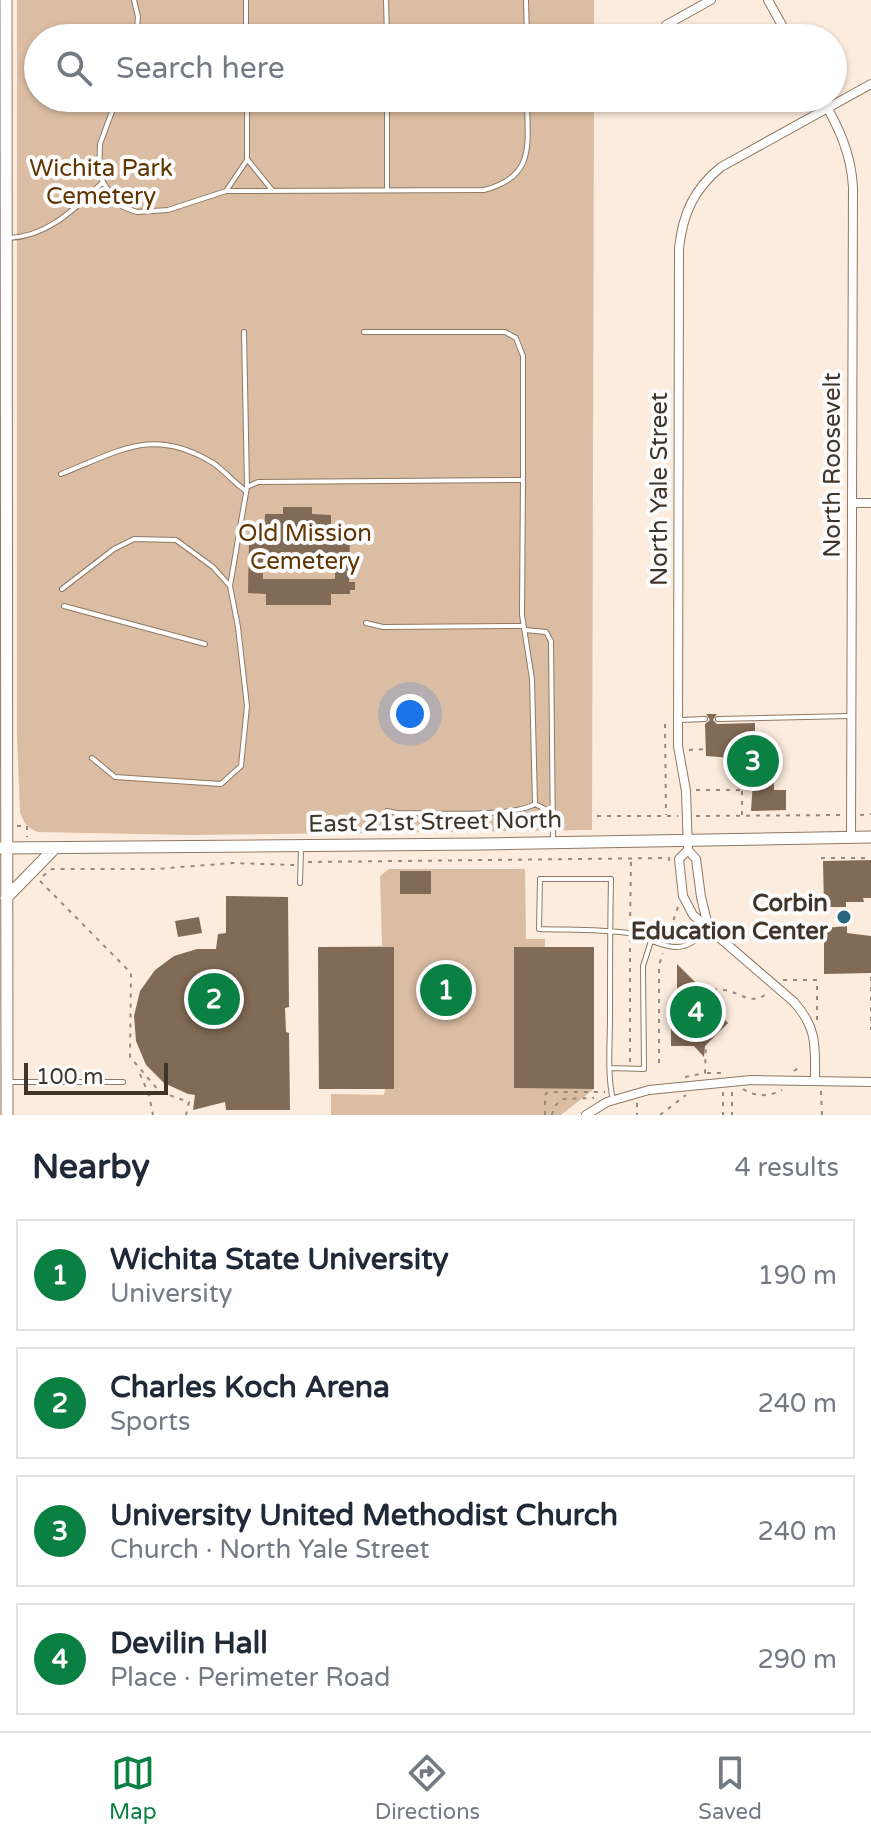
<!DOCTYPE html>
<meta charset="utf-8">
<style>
:root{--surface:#fff;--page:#f2f2f3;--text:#1f2937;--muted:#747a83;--line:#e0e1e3;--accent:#0b8043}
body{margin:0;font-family:"Varela Round",sans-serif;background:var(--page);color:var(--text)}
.scale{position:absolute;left:24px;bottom:20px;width:144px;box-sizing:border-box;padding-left:8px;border:4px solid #3f352b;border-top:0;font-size:22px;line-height:28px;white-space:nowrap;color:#3f352b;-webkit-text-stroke:6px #fcfcfc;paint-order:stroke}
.you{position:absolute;left:410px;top:714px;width:28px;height:28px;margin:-20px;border:6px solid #fff;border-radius:50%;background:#1a73e8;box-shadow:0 0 0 12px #1a73e833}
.badge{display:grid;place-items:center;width:52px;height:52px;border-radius:50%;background:var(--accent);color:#fff;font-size:26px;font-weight:700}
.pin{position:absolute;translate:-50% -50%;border:4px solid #fff;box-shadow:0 2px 8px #0006}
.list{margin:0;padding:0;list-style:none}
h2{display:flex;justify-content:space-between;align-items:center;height:104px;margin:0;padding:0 32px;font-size:34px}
h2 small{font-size:26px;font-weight:400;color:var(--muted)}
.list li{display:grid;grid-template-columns:52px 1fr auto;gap:24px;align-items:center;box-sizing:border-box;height:112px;margin:0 16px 16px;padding:0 16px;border:2px solid var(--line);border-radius:0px}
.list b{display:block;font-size:30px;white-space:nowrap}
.list p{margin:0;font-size:26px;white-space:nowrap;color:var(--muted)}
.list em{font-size:26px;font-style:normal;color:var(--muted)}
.icon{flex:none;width:44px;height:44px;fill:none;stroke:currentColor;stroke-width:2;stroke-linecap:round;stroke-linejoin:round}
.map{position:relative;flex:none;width:871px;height:1115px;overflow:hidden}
.search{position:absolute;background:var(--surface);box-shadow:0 2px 6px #0004;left:24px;right:24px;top:24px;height:88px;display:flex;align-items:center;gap:20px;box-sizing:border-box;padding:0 28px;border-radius:44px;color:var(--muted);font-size:30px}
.sheet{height:616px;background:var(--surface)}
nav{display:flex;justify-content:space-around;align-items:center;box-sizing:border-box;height:112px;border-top:2px solid var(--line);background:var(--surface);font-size:22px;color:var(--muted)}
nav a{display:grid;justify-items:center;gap:4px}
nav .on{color:var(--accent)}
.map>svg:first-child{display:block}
.green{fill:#dbbda3}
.building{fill:#826b56;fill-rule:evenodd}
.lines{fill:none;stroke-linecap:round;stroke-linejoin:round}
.lane-casing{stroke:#907862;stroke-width:6}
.street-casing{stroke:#907862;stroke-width:10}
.secondary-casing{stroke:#907862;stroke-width:13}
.path{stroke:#96897d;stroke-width:2;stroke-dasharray:4 6;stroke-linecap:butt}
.lane{stroke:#fff;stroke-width:4}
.street{stroke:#fff;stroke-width:8}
.secondary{stroke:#fff;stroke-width:11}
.poi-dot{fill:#29657c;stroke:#fcfcfc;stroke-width:3}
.labels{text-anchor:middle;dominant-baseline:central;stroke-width:8;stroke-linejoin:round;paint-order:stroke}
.park-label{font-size:24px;fill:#5f3501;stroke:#fcfcfc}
.street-label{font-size:24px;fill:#3f352b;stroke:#fcfcfc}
.poi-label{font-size:24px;font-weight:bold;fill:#3f352b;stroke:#fcfcfc;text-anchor:end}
</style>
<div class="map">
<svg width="871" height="1115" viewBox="0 0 871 1115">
<rect width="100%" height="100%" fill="#fcecdd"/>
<path class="green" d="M17,0H594V38H38V98H594L592,830L190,835L38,832C27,828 24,823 20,812L17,735Z
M389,869H525L526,939H545V947H594V1089L561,1115H331V1094L384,1095L385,1089H319L318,947L382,946L380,876Z"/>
<path class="building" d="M283,507H312V514L331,515V538H350L349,582H355V590H350V594H331V605H266V594L248,593L249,539H264L265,514H283ZM263,554H335V579H263Z
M706,714H717L713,720L717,724L755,723V742H773L774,790H786V810L751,811L754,766H739V763H732V758L706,756L705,724L710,720Z
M871,860V898H863L864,902H846V907H824L823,861Z
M400,871H431V894H400Z
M226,896L288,897L289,1007L285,1008L286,1032L289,1033L290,1110H226L225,1102L193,1110L195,1095L188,1094L164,1083L146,1065L136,1041L134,1016L140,991L155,970L174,956L197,949H216L218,934L226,933Z
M199,917L202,933L178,937L175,921Z
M847,926V933L871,936V973L824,974V928Z
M318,947H394V1089H319Z
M514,947H594V1089L514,1088Z
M677,964L704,991L705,999L728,1023L705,1046L704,1057L694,1046H671V1016L677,1010Z"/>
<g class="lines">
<defs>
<path id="lane" d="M134,0L138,17L136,38
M246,0V38
M386,0L387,38
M526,0L527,38
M117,98L100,144L99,175L114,200L123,207L137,212L168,210L226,191L484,190C537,177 527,142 527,98
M247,98V159L272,190
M387,98V190
M226,191L247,160
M9,238C49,236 74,209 102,183
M244,332L247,487
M61,474C120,451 153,426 213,463C225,471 234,483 246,491
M523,480L522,615L532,679L535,804L553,813
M62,589L114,549L134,539L176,540L213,567L230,586
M64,606L205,644
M366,623L383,627L523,626
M525,630L546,632L551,641L553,840
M718,719L849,716
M680,720L705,719
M92,758L115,777L221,784L241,766L247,706L238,627L230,586L247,487L258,482L523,480V356L516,338L505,332H364
M387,811L397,813C428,813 511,818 535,804
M300,883L301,848
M610,1068L644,1069L643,966L651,941
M10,1082H123
M613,1100C607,1074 610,1045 610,1018C610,972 610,926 611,879H540L539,929C569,930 599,929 628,933C644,935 659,947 676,947C690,947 698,938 707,928"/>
<path id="street" d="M768,0L789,38
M666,25L711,0
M822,98C839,128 851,153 853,187L851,838
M852,503H871
M688,850L679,859L683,896L693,915L794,1002C818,1029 815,1047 815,1081
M708,926L701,897L696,859L688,850L686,791L678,746L679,248C683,213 694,189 721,167L871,84
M586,1115L607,1102L649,1090L751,1080L871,1082"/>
<path id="secondary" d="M6,0L7,1115
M0,848L483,844L871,837
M6,898L55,848"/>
</defs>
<use href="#lane" class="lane-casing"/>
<use href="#street" class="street-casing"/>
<use href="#secondary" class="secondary-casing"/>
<path class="path" d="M665,724L666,815
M689,750L706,749
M696,790H751
M742,815V766
M860,815L871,814
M597,816H678
M696,816L842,815
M17,826H27V837
M821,858H871
M308,862L669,858L670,867
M43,876L52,869H157L232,863L294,865
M40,881L131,973L130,1057L160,1092L189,1102L186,1115
M630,926L631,860
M667,939L678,907
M871,977V1030
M783,980H817V1020
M703,990C710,990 717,989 724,990C743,993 751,1007 769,992
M630,1062V940
M659,1063V965L663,953
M794,1071L800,1067
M707,1073H724
M140,1074L149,1095L153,1115
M685,1077L705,1073L706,1045
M743,1089C755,1097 769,1097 782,1090
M821,1091L822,1115
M723,1092V1115
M732,1092V1115
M637,1103V1115
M545,1115V1095L548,1092H605
M552,1115L554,1107L562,1099L594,1098
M660,1115L686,1095"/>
<use href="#lane" class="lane"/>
<use href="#street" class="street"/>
<use href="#secondary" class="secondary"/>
</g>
<circle class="poi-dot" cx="844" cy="917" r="8"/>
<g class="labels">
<g class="park-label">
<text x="101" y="168">Wichita Park<tspan x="101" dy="28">Cemetery</tspan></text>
<text x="305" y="533">Old Mission<tspan x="305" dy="28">Cemetery</tspan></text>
</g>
<g class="street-label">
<text transform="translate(832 465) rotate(-90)">North Roosevelt</text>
<text transform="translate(659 489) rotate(-90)">North Yale Street</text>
<text transform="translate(435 822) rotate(-1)">East 21st Street North</text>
</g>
<g class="poi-label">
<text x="828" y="903">Corbin<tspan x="828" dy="28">Education Center</tspan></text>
</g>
</g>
</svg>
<div class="scale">100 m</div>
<div class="you"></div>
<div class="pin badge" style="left:446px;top:990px">1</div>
<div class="pin badge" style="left:214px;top:999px">2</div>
<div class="pin badge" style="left:753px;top:761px">3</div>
<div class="pin badge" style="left:696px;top:1012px">4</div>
<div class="search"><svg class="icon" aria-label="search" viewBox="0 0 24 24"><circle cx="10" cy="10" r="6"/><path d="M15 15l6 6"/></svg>Search here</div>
</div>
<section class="sheet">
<h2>Nearby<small>4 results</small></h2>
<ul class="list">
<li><span class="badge">1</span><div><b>Wichita State University</b><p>University</p></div><em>190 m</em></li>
<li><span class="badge">2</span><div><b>Charles Koch Arena</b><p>Sports</p></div><em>240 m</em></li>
<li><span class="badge">3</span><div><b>University United Methodist Church</b><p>Church · North Yale Street</p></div><em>240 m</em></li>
<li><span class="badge">4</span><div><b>Devilin Hall</b><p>Place · Perimeter Road</p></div><em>290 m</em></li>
</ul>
</section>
<nav>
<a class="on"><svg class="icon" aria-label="map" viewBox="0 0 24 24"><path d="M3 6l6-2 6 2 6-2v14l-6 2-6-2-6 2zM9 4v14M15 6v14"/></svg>Map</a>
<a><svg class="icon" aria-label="directions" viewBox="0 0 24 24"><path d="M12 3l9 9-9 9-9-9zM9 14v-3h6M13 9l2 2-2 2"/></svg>Directions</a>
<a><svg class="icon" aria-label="saved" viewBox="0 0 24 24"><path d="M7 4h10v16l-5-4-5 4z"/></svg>Saved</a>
</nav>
